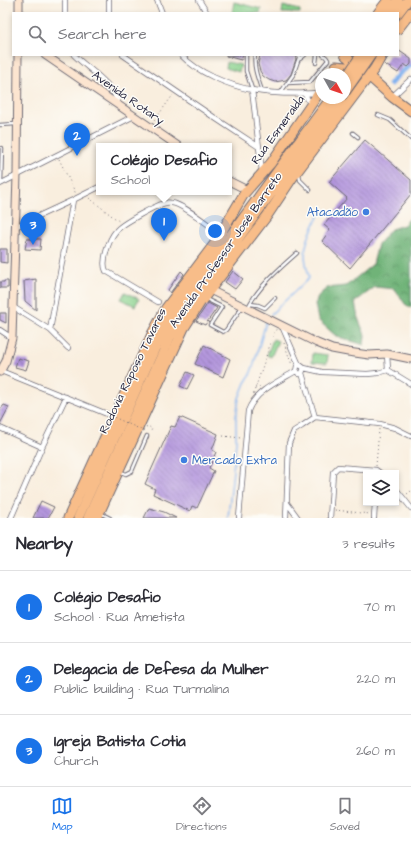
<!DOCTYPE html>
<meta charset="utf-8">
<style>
:root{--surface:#fff;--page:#f7f7f7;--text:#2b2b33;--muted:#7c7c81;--line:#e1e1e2;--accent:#1a73e8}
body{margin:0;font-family:"Architects Daughter",sans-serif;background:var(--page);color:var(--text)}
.controls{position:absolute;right:12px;bottom:12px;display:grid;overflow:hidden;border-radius:0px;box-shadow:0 2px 6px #0003}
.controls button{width:36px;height:36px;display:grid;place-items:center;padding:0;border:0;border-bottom:1px solid var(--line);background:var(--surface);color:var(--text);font:20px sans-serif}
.compass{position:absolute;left:315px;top:68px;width:36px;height:36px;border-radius:50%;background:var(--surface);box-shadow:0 2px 6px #0003;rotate:130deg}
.you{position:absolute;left:215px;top:231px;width:14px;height:14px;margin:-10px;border:3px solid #fff;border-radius:50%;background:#1a73e8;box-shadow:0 0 0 6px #1a73e833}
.badge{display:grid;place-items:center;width:26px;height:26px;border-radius:50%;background:var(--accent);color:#fff;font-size:13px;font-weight:700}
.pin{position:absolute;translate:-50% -33px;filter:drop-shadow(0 1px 2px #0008)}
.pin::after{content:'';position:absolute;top:21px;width:14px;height:12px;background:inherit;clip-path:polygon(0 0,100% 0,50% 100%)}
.popup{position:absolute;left:96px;top:143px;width:136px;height:52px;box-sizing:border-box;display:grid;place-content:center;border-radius:0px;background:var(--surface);filter:drop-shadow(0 1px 3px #0005);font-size:13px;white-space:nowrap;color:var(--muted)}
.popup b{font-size:15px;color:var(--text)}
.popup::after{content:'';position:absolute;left:50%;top:100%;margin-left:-8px;border:8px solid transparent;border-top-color:var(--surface)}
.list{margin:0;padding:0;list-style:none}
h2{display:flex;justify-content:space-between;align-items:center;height:52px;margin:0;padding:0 16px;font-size:17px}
h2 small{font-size:13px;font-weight:400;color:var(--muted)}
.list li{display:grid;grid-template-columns:26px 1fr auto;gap:12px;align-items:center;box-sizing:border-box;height:72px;padding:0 16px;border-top:1px solid var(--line)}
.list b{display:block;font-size:15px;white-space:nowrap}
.list p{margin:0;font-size:13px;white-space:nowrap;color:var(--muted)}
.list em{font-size:13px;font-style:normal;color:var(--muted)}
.icon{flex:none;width:22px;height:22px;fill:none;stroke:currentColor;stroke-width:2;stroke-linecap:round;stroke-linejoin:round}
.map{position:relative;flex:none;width:411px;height:518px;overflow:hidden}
.search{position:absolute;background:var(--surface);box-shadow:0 2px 6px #0003;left:12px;right:12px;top:12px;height:44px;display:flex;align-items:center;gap:10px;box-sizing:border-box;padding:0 14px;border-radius:0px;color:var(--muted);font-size:15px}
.sheet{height:268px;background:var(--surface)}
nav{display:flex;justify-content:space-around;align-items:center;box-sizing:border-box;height:56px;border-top:1px solid var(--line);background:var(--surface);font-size:11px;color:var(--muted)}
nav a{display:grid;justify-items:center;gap:2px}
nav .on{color:var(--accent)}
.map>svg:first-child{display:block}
.forest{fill:url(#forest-crowns);stroke:#486a5a}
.park{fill:#8ad18d;stroke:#567a64}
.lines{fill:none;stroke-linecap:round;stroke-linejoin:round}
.stream{stroke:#83b3ef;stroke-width:1.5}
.canal{stroke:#83b3ef;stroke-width:5}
.building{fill:url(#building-back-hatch)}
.lane-casing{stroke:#6d6974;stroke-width:4.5}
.street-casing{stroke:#6d6974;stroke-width:6}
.secondary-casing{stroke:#6d6974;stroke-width:9}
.highway-casing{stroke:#6d6974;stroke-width:11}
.path{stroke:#6d6974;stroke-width:1;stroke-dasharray:1 3;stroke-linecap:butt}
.lane{stroke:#fff;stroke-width:2.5}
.street{stroke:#fff;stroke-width:4.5}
.secondary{stroke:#fce5d0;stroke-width:7}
.highway{stroke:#f8bd89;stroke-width:9}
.highway-bridge-casing{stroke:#6d6974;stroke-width:11;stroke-linecap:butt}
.path-bridge{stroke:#6d6974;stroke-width:1;stroke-dasharray:1 3;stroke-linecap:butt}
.highway-bridge{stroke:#f8bd89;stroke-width:9}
.shop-dot{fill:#3f7fe0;stroke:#fdfcf7;stroke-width:1.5}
.labels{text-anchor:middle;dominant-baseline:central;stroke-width:3;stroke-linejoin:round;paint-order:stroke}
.street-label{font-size:12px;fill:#22223b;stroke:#fdfcf7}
.shop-label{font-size:12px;fill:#366cbe;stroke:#fdfcf7;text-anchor:end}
</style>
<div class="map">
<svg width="411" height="518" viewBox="0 0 411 518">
<defs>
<pattern id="forest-crowns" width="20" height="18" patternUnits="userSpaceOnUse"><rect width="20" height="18" fill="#6fb378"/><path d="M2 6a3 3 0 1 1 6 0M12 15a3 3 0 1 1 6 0" fill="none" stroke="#5b9164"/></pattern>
<pattern id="building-back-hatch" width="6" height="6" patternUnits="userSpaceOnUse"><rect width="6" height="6" fill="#b294dd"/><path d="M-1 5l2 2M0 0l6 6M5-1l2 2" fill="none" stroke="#9078b4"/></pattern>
</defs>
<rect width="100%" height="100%" fill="#fdfcf7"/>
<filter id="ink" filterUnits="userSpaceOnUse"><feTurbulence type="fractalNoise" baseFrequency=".025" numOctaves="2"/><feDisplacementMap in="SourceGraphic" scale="8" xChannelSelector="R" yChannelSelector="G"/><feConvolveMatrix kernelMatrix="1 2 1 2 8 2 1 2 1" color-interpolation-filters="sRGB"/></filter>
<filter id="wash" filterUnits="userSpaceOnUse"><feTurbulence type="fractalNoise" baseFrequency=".012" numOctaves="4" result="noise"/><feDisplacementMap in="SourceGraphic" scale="16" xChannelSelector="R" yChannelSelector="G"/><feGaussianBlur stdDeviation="0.9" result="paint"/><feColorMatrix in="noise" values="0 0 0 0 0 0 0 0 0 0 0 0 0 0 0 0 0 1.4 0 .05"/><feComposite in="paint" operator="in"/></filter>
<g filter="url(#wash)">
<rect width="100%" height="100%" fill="#f9eede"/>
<path class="forest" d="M411,217V308L405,304L395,289L375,287L355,302L358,318L365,335L364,345L336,336L318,320L315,304L319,295L327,288L346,286L373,264L378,244L391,229L404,225Z"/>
<path class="park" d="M234,2L261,9L260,13H232Z
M283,6L300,10V13H282Z
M227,62L241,65L239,72L226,68Z
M125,292L139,299L135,306L121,299Z
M273,339L278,341L271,357L267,355Z
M313,353L328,355L327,363L312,362Z"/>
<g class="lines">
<path class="stream" d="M271,314L309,278C308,271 305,262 305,255C305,242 313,227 319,215
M228,518L236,442V417L239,398L245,383L250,375L254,364L266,322"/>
<path class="canal" d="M390,84L400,73L411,65"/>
</g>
<g id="blocks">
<path class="building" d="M398,50L411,59V64L408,67L404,64L398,73L384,64L389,55H398Z
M226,55H243L241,60L226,56Z
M260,55H295L296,59L291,74L286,80L275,82L269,80L263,76L260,71L258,64Z
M365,140L411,180V194L350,268L322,241L330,230L324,225L347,198L329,182Z
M27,239H41L40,250L25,249Z
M0,249H7V263L0,262Z
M181,271L184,274L170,293L168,290Z
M233,271L243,279L235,289L225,282Z
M36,279V310L25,301L24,281Z
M4,281H8V288H0V282H4Z
M208,303L217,308L205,325L196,321Z
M0,313H6V323L0,320Z
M204,345L230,359L223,377L195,364Z
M18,358L29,361L26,370L15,367Z
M187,372L194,375L187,389L180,386Z
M4,405L9,407L0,424V410Z
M180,417L218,434L212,450L216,452L209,468L214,471L197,508L192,506L190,511L153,494L155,489L145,484L171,426L175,427Z
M41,501L54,507L48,518H33Z
M149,508L164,512L176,518H144Z"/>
</g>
</g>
<g filter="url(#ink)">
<use href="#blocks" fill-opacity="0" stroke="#6d6974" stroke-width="1"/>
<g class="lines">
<defs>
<path id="lane" d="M246,55V71L252,89
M255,55C253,67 258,79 262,91
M300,59L305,55
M316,63L317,55
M287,83L310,82L328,60L326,57L323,55
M281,92L293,75L300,55
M378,115L390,120L411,139
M0,125L16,124
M353,133L358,137
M299,173L300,180L310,190
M1,183L2,148
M206,299L222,307L210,325L223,332L226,330L242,307
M250,304L258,305L265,308L275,298
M248,308C256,289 281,267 297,253
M121,472L126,474L132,471L147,436
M102,514L110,518"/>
<path id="street" d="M157,0L162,13
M199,0L207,13
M65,13V0
M109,13V0
M74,55C90,71 112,82 119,105
M123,55L215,118L259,147
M181,55C198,73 228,85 252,90C272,94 298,94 319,93
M252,90L262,172
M304,93L311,105
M392,97L411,79
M0,184L134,116
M15,227L73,200L99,187
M158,302L106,271C101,262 109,239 116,231C121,224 158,204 166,203C168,202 170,203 172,203C183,204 211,227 221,234
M13,307L50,330L68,348
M282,326L299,365
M0,330L12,338
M50,330L73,200
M387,354L388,370
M304,368L302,373L299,374L296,371L297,366L300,365L304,368L322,372L367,374L378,373L388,370L411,384
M1,371L107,414
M302,373L315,417
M0,428L42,447
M396,489L411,508
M287,503L298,518
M11,518L42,447L66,397
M239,518L248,411C255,391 279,381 296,371
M286,518L289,443L294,431L302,426L315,417L380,424L395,428L411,436
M330,518L333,472L338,467L376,470L380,473
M374,518L375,503"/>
<path id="secondary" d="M19,13V0
M45,55L178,146
M229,181L247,190
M210,290L317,343L332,349L348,352L369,355L387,354L411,359
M0,372L6,361L12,338L17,175L18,55"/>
<path id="highway" d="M378,13L388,0
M388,13L398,0
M398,13L408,0
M398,29L411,12
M345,55L392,97L411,111
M336,66L346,67L356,74
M68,518L153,332L166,308L215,243L244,194L271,163L321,90
M78,518L155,348L172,315L331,98
M88,518L170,337L180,318L341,98
M97,518L184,328L200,303L267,216L293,177L375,68L382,55"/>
</defs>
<use href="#lane" class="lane-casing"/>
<use href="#street" class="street-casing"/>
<use href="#secondary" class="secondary-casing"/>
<use href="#highway" class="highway-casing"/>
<path class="path" d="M154,121L173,95
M59,159L76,194
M89,198L120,222
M284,343L292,365
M255,388L260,387
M254,394V392L275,330H277
M146,427L148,426L152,429L150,433
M223,436L241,438
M376,466L379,429
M407,494L411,491
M335,510L370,514"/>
<use href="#lane" class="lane"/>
<use href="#street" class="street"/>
<use href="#secondary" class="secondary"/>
<use href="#highway" class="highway"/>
<defs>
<path id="highway-bridge" d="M345,79L361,55
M345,92L371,55"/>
</defs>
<use href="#highway-bridge" class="highway-bridge-casing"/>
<path class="path-bridge" d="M107,414L144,431"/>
<use href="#highway-bridge" class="highway-bridge"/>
</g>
</g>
<g class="shop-dot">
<circle cx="366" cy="212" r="4"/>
<circle cx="184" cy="460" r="4"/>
</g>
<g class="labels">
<g class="street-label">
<text transform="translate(128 98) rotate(35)">Avenida Rotary</text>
<text transform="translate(278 130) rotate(-54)">Rua Esmeralda</text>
<text transform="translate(226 250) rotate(-55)">Avenida Professor José Barreto</text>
<text transform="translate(133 371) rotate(-64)">Rodovia Raposo Tavares</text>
</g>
<g class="shop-label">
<text x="358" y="212">Atacadão</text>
<text x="192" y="460" text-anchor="start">Mercado Extra</text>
</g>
</g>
</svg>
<div class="controls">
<button><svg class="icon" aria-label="layers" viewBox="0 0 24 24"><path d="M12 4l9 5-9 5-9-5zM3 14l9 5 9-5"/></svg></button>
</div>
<svg class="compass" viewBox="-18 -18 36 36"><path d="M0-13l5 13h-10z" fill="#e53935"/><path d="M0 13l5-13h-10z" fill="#7c7c81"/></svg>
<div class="you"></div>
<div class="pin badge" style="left:164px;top:241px">1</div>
<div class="popup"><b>Colégio Desafio</b>School</div>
<div class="pin badge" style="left:77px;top:156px">2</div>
<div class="pin badge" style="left:33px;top:245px">3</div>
<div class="search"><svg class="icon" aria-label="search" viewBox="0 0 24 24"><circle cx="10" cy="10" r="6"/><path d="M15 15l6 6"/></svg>Search here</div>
</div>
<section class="sheet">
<h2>Nearby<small>3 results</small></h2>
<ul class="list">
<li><span class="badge">1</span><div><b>Colégio Desafio</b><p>School · Rua Ametista</p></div><em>70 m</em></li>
<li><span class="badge">2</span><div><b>Delegacia de Defesa da Mulher</b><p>Public building · Rua Turmalina</p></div><em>220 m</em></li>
<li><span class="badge">3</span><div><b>Igreja Batista Cotia</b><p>Church</p></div><em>260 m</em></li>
</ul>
</section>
<nav>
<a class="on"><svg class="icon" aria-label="map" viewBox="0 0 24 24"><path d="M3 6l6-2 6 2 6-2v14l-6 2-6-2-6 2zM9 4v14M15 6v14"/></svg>Map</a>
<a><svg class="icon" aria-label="directions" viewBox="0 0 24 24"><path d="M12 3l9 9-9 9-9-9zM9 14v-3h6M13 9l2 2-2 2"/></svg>Directions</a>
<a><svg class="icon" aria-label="saved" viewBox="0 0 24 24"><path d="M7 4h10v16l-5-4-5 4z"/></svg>Saved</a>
</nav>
